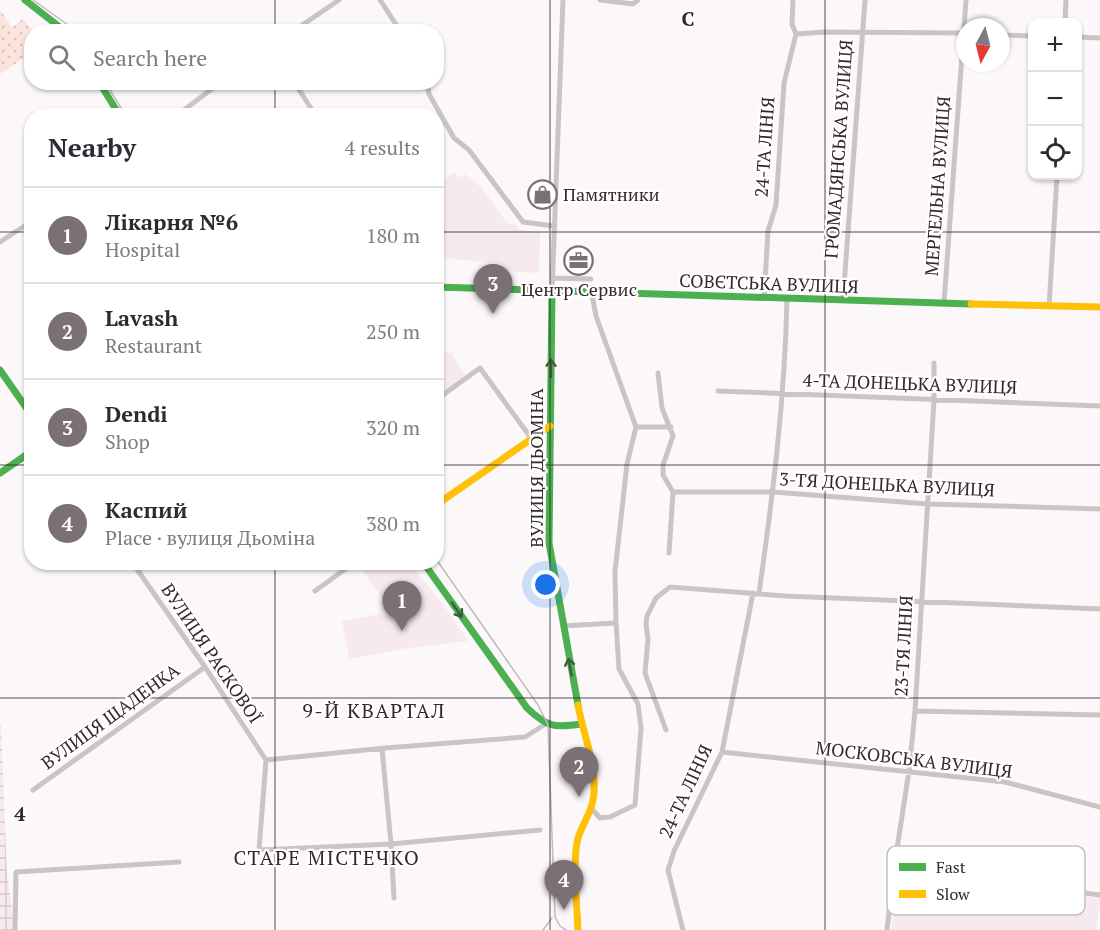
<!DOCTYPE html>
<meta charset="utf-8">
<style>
:root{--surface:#fff;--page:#f2f2f3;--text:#2b2b33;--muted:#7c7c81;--line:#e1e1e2;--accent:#7b7075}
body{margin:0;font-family:"PT Serif",serif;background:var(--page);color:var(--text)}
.controls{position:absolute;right:18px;top:18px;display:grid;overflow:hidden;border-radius:12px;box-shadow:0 2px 4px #0004}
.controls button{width:54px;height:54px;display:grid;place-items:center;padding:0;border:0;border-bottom:2px solid var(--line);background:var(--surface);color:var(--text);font:30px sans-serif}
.compass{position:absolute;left:956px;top:18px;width:54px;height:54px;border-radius:50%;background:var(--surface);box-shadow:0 2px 4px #0004;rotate:187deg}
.you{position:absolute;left:546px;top:585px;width:21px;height:21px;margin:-15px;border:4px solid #fff;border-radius:50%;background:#1a73e8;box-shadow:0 0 0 9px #1a73e833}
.badge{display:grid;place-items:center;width:39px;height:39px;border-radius:50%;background:var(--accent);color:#fff;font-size:20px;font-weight:700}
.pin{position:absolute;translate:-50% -50px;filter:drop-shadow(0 2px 3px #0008)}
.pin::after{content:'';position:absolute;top:32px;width:21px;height:18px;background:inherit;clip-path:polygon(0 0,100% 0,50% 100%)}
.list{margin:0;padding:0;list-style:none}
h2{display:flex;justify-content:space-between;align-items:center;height:78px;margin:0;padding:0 24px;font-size:26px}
h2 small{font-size:20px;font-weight:400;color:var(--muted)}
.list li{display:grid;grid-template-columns:39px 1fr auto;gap:18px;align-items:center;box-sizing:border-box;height:96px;padding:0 24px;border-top:2px solid var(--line)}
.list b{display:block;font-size:22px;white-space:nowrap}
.list p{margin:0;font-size:20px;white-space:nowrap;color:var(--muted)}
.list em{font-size:20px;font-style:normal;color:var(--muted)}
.icon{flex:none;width:33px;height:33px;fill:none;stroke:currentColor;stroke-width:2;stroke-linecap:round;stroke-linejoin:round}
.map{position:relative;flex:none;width:1100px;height:930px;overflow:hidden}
.search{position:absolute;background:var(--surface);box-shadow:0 2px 4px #0004;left:24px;top:24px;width:420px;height:66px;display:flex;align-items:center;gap:15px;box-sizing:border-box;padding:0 21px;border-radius:24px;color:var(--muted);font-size:22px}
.panel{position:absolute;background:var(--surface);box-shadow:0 2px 4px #0004;left:24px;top:108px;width:420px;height:462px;border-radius:24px}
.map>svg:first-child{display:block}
.built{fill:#f6eaef}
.industrial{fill:url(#industrial-grid)}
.park{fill:url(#park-dots)}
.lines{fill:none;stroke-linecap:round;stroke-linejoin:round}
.street{stroke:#cbc4c4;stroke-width:5}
.fast{stroke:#4caf50;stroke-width:7}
.slow{stroke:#ffc107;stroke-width:7}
.tram{stroke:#c0babb;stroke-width:1.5}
.oneway{stroke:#3e5d3b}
.grid{fill:none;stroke:#35272d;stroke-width:1.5;stroke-opacity:0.55}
.labels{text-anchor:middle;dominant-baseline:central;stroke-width:4.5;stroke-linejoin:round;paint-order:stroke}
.street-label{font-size:18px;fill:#35272d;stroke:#fff}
.poi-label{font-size:18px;fill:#35272d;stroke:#fff;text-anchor:start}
.neighbourhood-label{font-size:20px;letter-spacing:1.5px;fill:#35272d;stroke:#fff}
.key{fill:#fff;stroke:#c2bec0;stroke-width:1.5}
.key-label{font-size:16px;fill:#35272d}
.grid-label{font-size:20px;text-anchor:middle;font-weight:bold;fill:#35272d;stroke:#fff;stroke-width:4.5;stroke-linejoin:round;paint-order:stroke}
</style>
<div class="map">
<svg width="1100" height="930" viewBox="0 0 1100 930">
<defs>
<pattern id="industrial-grid" width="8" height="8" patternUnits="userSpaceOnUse" patternTransform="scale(1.5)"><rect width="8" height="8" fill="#f6eaef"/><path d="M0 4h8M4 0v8" fill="none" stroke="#d4c9cd"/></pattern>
<pattern id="park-dots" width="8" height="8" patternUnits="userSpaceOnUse" patternTransform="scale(1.5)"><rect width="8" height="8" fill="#fbe4dd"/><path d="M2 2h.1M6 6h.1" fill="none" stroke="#d8c4be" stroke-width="1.8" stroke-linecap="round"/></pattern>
</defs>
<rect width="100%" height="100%" fill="#fcf8fa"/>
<path class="built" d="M454,172L458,178L465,174L482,188L507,223L517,225L519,230L540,232L539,273L501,271V263L437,258V184Z
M436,352L451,353L466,376L436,398Z
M374,563H409L445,607L468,641L401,649L349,659L342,621L380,614L395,618L409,610L394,616L363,571Z
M897,873L1100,898L1096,930H891Z"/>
<path class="industrial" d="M0,726H1L7,874L14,920L13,930H0Z"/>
<path class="park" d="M0,10L12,27L23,19L33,31L31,53L0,74Z"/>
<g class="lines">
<path class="street" d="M380,0L401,32
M600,0L633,4L638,0
M1065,22L1066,0
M292,32L339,0
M796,34L824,32L965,33
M1001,35L1032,36
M1078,37L1100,38
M294,82L316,116
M427,82L429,94L454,138L469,150L523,222L554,226
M176,116L221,82
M0,242L32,221
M552,278L591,279
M552,292L563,0
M592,294L596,316L636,427
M764,298L768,231L776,205L784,83L796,34L792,24L793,0
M843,300L865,0
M944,303L966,0
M1049,307L1057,176
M658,373L662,408L673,436L663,465V475L673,492L669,553
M718,391L1100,406
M436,400L480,368L531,438
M636,427H671
M673,492H773L928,504L1100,509
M132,562L205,667L266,760
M315,591L355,562
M759,593C773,495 785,397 787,298
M563,626L616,623
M915,711L1100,715
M666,730L645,673L648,639L646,624L647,616L656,598L670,587L785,596L1100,609
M382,748L391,844L394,898
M722,752L1005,782L1100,807
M266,760L259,850L391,844L540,830
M266,760L385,748L525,737L544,725
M33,790L205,667
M591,808L600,818L610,817L635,805L641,728L638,704L619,669L616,623L615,572L627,464L636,427
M894,868L1100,895
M15,930L16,872L179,862
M683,930L668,870L674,851L722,752L753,593
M887,930L894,868L909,771L915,711L934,400V363"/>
<path class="fast" d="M25,0L66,32
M99,82L120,116
M436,287L971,304
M552,292L549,543L578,705
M0,370L32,416
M0,473L32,451
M423,562L527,708C547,727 554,728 581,724"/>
<path class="slow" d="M971,304L1100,307
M436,505L550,426
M578,705C583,735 599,769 593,800C591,813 582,825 578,838C572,862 577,904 578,930"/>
<path class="tram" d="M33,0L68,25L73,32
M105,82L126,116
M436,559L538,705L548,725L555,917L560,926L566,930
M543,930L552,918"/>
</g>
<defs><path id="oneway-shaft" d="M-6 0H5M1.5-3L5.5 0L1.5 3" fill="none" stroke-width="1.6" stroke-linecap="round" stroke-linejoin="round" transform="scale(1.5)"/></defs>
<g class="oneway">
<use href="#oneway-shaft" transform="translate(551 368) rotate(-89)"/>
<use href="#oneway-shaft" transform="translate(457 610) rotate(55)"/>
<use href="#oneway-shaft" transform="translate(570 667) rotate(-101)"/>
</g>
<path class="grid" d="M275,0V32M550,0V930M825,0V930M275,82V116M0,232H32M436,232H1100M0,465H32M436,465H1100M275,562V930M0,698H1100"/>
<defs>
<symbol id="shop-ring" viewBox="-11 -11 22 22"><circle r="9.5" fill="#fff" stroke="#7b7075" stroke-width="1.5"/><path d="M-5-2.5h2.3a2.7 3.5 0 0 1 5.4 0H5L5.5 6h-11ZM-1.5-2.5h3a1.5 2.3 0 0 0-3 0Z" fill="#7b7075"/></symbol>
<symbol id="office-ring" viewBox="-11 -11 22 22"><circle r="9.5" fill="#fff" stroke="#7b7075" stroke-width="1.5"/><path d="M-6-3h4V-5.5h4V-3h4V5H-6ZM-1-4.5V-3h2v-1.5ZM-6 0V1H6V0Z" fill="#7b7075"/></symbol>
</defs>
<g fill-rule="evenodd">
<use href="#shop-ring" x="526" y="178" width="33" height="33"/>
<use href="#office-ring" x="562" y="244" width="33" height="33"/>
</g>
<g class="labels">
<g class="street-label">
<text transform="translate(764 147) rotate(-86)">24-ТА ЛІНІЯ</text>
<text transform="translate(838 149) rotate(-86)">ГРОМАДЯНСЬКА ВУЛИЦЯ</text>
<text transform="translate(937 186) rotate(-86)">МЕРГЕЛЬНА ВУЛИЦЯ</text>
<text transform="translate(769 283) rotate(2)">СОВЄТСЬКА ВУЛИЦЯ</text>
<text transform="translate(910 383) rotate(2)">4-ТА ДОНЕЦЬКА ВУЛИЦЯ</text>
<text transform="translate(536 468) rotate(-90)">ВУЛИЦЯ ДЬОМІНА</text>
<text transform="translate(887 484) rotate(3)">3-ТЯ ДОНЕЦЬКА ВУЛИЦЯ</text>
<text transform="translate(903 646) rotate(-87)">23-ТЯ ЛІНІЯ</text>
<text transform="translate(212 653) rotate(56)">ВУЛИЦЯ РАСКОВОЇ</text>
<text transform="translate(110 716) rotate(-36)">ВУЛИЦЯ ЩАДЕНКА</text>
<text transform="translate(914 759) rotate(7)">МОСКОВСЬКА ВУЛИЦЯ</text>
<text transform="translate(685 791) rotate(-65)">24-ТА ЛІНІЯ</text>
</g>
<g class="poi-label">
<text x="563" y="194">Памятники</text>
<text x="579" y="289" text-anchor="middle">Центр Сервис</text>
</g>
<g class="neighbourhood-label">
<text x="374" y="710">9-Й КВАРТАЛ</text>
<text x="327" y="857">СТАРЕ МІСТЕЧКО</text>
</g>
</g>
<rect x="887" y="846" width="198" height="69" rx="9" class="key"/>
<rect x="899" y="863" width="27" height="8" fill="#4caf50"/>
<rect x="899" y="890" width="27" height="8" fill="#ffc107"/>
<g class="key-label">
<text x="936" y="873">Fast</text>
<text x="936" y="900">Slow</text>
</g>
<g class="grid-label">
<text x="688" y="26">C</text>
<text x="20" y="821">4</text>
</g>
</svg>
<div class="controls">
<button>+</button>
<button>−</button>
<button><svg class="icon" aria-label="locate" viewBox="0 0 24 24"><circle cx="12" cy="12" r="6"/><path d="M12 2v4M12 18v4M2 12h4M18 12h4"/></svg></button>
</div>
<svg class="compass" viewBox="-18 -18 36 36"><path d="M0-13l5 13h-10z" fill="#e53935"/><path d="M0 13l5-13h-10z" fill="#7c7c81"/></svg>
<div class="you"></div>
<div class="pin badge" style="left:402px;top:631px">1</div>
<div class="pin badge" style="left:579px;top:797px">2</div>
<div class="pin badge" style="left:493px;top:314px">3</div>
<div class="pin badge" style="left:564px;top:910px">4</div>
<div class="search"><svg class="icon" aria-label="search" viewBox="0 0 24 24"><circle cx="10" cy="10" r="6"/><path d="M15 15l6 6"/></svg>Search here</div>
<section class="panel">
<h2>Nearby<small>4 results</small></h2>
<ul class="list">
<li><span class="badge">1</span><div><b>Лікарня №6</b><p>Hospital</p></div><em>180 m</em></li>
<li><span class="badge">2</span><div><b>Lavash</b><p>Restaurant</p></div><em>250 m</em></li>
<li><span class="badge">3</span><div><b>Dendi</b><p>Shop</p></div><em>320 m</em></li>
<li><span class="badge">4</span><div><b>Каспий</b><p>Place · вулиця Дьоміна</p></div><em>380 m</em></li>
</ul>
</section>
</div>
